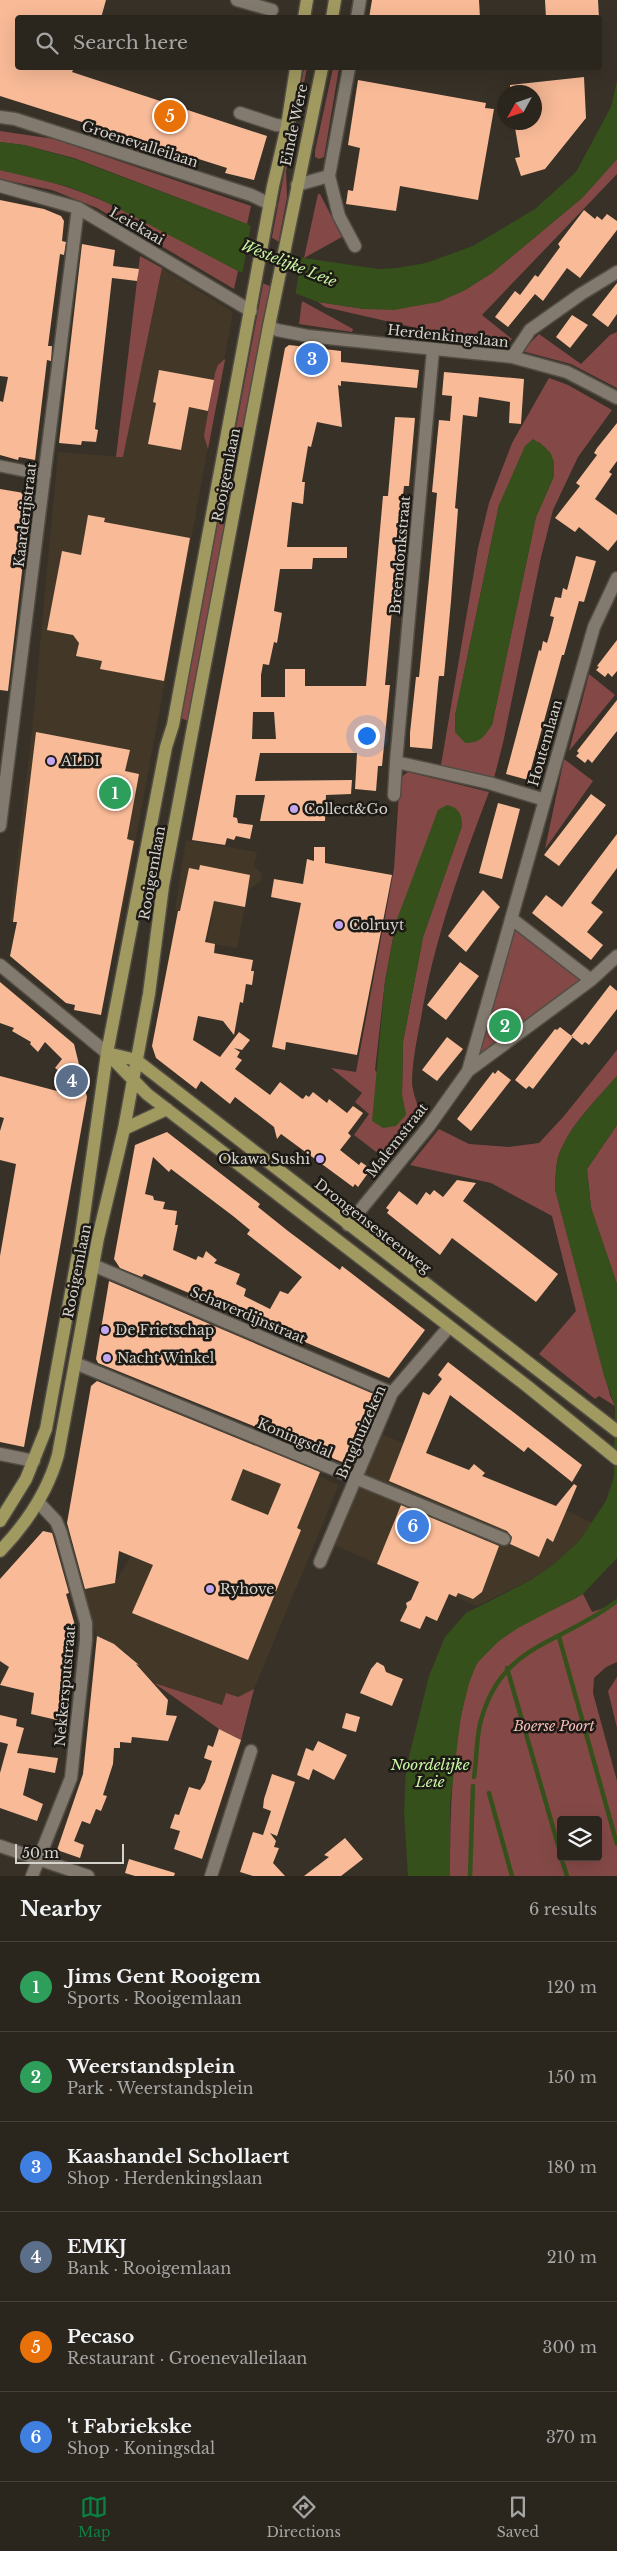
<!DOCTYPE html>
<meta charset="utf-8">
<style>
:root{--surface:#2a251d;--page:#36312a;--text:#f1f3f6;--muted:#a5a5a4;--line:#46423b;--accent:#0b8043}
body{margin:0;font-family:"Libre Baskerville",serif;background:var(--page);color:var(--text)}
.controls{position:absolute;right:15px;bottom:15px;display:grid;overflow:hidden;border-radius:5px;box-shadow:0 5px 20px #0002}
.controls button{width:45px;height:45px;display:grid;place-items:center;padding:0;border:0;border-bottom:1px solid var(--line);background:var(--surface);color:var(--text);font:25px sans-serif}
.compass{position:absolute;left:497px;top:85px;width:45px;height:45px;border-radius:50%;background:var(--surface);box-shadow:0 5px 20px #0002;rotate:230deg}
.scale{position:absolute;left:15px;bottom:12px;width:109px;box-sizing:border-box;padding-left:5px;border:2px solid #d5d1cb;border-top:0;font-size:14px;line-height:18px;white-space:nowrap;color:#d5d1cb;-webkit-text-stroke:4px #1d1a15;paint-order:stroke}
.you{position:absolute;left:366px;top:735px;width:18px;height:18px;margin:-12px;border:4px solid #fff;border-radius:50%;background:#1a73e8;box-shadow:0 0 0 8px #1a73e833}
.badge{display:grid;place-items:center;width:32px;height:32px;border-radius:50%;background:var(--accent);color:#fff;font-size:16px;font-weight:700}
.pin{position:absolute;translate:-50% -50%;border:2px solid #fff;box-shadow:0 1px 5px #0006}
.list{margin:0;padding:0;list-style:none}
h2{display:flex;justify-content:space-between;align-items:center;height:65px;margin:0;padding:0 20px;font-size:21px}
h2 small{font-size:16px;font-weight:400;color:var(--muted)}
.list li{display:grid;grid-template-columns:32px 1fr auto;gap:15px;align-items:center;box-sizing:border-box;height:90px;padding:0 20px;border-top:1px solid var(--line)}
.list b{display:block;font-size:19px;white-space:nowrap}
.list p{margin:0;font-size:16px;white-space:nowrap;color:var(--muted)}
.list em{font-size:16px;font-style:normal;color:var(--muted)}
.icon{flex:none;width:28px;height:28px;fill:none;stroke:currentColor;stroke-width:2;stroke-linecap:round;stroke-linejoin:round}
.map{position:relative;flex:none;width:617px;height:1876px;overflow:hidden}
.search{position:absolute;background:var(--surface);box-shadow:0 5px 20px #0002;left:15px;right:15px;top:15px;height:55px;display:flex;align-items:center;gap:12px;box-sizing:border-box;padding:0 18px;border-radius:5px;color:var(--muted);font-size:19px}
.sheet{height:605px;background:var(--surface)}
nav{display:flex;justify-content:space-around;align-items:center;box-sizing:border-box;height:70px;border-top:1px solid var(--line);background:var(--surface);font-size:14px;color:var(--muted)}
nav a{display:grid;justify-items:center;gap:2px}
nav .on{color:var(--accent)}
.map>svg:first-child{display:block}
.built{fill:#433828}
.green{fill:#844947;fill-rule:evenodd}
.water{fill:#36501b}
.pier{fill:#383127}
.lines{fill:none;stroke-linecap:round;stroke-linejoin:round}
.stream{stroke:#36501b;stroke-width:4.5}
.building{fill:#f8ba97;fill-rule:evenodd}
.pedestrian-casing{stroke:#524d44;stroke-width:14}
.minor-casing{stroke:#524d44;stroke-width:15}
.tertiary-casing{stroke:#524d44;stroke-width:15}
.primary-casing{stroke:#524d44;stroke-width:15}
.pedestrian{stroke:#827a6e;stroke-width:11}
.minor{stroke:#827a6e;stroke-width:12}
.tertiary{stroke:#827a6e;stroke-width:12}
.primary{stroke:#a19a60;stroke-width:12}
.poi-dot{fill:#c4a7f1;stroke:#1d1a15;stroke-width:2}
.labels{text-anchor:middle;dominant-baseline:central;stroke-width:5;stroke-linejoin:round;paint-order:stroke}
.street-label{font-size:14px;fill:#d5d1cb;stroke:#1d1a15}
.poi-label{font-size:14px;fill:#d5d1cb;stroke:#1d1a15;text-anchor:start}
.park-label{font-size:14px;font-style:italic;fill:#f7bcb7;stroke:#1d1a15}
.water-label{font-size:15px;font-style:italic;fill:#c8f5a3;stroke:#1d1a15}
</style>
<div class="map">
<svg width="617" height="1876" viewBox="0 0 617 1876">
<rect width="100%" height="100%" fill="#383127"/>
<path class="built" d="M162,268L233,312L117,941L10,921L32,731L58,452L123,457Z
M186,840L257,852L254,866L262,874L261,881L248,890L237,948L207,943L212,917L175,910Z
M381,1434L566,1510L592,1523L581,1539L554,1564L531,1580L477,1606L377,1564L334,1545Z
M229,1437L339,1485L254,1689L222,1705L154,1683L126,1652L97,1636L88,1615L84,1590L115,1583L131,1556L148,1513Z"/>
<path class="green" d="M304,68H307L286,171L287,197L188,721L181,718Z
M333,68H339L324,157L319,159L315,157V151Z
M0,131L54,139L251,206L247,224L74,158L24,145L0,142Z
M617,159V174L482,315L512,339L503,347L433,341L412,327L325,307L318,302L364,309L438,302L465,290L492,273L582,198Z
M0,170C22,175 45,180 67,187C127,207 183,241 238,271L234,289L97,208L52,190L0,179Z
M318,194H320L342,237L304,258Z
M140,256L162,268L123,457H116Z
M302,301L353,329L352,332L299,324Z
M617,332V388L571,364L522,351L539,334L581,364L610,335Z
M225,359V360L208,449L204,436L215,373L218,365Z
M549,378L568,385L612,410L578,457L553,510L541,557L503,743L494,778L441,765L478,548L489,503L512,443ZM539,442L551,454L554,476L536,517L492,725L455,716L499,505Z
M589,674L615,695L569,751Z
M564,759L593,781L545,849Z
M408,772L489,792C461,866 434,940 421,1018C417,1039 412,1062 412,1083C413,1093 417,1106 423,1115L388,1161L354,1135L369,1114L355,1102L362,1093L331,1068L356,1072L394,869L400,778ZM462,826L423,937L403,1042L402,1096L406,1115L375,1070L385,981L396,922L405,900Z
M512,919L591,980L468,1071Z
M617,1050V1076C598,1098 574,1121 562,1147C555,1160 556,1175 555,1189L610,1395L615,1406L599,1396L595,1399L539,1354L576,1311L552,1216L491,1183L410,1165L439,1129L469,1144L509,1147L539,1143L564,1116Z
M617,1125V1284L591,1208L587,1169Z
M583,1594L592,1612L610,1606L617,1601V1662L606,1667L594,1678L593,1693L617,1781V1876H450C450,1817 451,1756 465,1698C468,1686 471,1672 478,1662C503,1628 548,1614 583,1594ZM561,1820H598V1857H561Z
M617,1677V1728L608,1691Z
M154,1683L222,1705L226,1693L238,1697L254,1689L241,1740L219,1729Z"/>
<path class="water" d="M617,81V159L582,198L492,273L465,290L438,302L394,310L364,309L318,302L238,271L98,198L66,186L0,170V142L24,145L75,159L247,224L304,258L378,269L397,268L426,263L473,246L535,209L576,172L611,107Z
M533,439L545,447L551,454L554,462V476L536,517L492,725C484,737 480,743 465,743L455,732V716L499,505L525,446Z
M447,805C459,808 462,814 462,826L423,937L403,1042L402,1096L406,1115L396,1126L383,1128L372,1121L385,981L396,922L438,810Z
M617,1076V1125L587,1169L591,1208L617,1284V1558L583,1594L518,1628L499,1641L477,1663L469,1683L461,1715L450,1804V1876H408L404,1811L406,1769L429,1676L445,1637L466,1613L531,1580L554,1564L580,1540L606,1501L614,1477L615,1406L604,1376L555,1189C556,1175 555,1160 562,1147C574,1121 598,1098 617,1076Z"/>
<path class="pier" d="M251,225L302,256L295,296L242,275Z"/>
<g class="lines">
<path class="stream" d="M559,1637L617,1844
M507,1668L561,1855
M474,1777C477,1759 476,1741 480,1724C500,1643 560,1645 617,1601
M489,1793L512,1876
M561,1857L567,1876
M470,1876L473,1786"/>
</g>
<path class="building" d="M0,0H106L101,18H18V68H74L72,72L267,136L254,180L225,173L227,168L0,96Z
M372,0H479L480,18H369Z
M545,0H598L599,18H546Z
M584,77L586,118L545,169L521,176L515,158L520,157L514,122H534V92H510V85Z
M358,80L486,103L485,108L494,109L478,200L400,186L396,211L346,204L348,190L353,191L360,148L348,145Z
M0,200L44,209L61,216L64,221L62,241L66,242L64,255L60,254L48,346H52L51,361L47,360L35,460L19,457L18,460L0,455V401L3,402L8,377L0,376Z
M584,210L595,219L597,216L602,220L607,214L617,221V230L580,278L567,268L543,301L535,294L508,327L495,317L515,291L520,295L535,275L538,277L560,247L558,244Z
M82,244L115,250L113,266L139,269L137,281L112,278L95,429L98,430L96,442L82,441L81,445L59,443Z
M617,283V314L608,327L592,315Z
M572,315L588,325L570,348L556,337Z
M289,345L341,351V362L419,370L417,388L341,381V386L338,385L342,427L317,422L311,447L308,446L302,482H305L303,504L292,502L287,547H347V558H313L312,569H280L274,611L282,613L277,643L274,642L269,665L263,664L261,675V697H285V669H305V686H366L383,496H388L395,417L415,418L409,486H404L400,524L385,685H390L382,766H378L376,791L355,789L357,753H260L255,781L352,780L351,794L326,795L325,821H260L265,795H236L233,817L237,818L238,823L253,825L250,839L236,836L234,840L227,838L225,845L192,840L285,348ZM253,712H274L276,739H252Z
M159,370L214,380L208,411L189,407L181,450L148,444L156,403L153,402Z
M444,372L524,379L521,424L509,423L510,402L498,400L479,397L477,417L463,415L455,508L458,509L451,601L444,676H439L438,685L432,749L410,747V733L416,677H419L429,578L437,493L432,492L439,420L450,421L452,396L442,395Z
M617,423V461L609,472L612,474L595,499L617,515V540L608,551L579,527L575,532L555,518L580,486L576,483L597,455L594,453L597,448Z
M0,489L24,493L23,496L31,495L8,691L0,690Z
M88,515L105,518L104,522L190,538L164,681L100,669L102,661L76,656L79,643L73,635L47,630L62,551L81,555Z
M576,556L596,561L584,602L579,601L564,655H562L528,780L506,774L539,650L541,651L543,641L547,643L551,629L554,617L550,616L555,597L561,598L563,588L567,590Z
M617,640V671L612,677L608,673L605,677L596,670L599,667L597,666Z
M617,700V731L592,763L588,759L585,763L576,756L579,753L577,751Z
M36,732L130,750L125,771L139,774L127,839L134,841L101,1015L74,1010L75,1005L66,1003L10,956L17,922H13Z
M591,794L606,805L559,866L544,855Z
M498,803L520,809L502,879L479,873Z
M617,834V868L591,903L603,912L587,932L603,945L591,960L532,913L546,895L562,907Z
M314,847H325V863L392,875L357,1055L286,1042L285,1050L272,1047L301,903L271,897L274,879L303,884L307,859L314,861Z
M200,865L250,875L245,907L214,901L205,942L215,944L214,953L253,960L251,971H254L252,985L246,984L243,1003L240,1002L234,1035L223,1021L198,1016L193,1040L220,1057L239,1032L250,1040L242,1050L234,1048L240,1052L237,1057L242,1060L235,1069L270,1095L280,1082L301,1098L303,1099L306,1095L309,1097L313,1092L327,1103L329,1099L347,1113L353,1106L363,1113L348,1133L351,1136L340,1150L359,1165L361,1162L371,1169L358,1187L355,1184L353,1187L281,1134L277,1139L274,1127L235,1097L230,1104L201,1081L196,1089L156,1058L152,1046L178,911H180L189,868L199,870Z
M483,890L500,907L466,952L448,936Z
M460,962L479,976L446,1020L427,1005Z
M0,982L74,1044L87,1097L24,1447L0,1442V1256L16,1164L0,1160V1131L4,1118L0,1117V1076L57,1091L62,1073L55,1068L62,1059L45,1042L38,1052L30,1044L31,1042L12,1031L14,1028L0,1023Z
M610,985L617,991V1009L589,1045L585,1042L582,1045L571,1036Z
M560,1027L573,1037L533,1089L529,1086L526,1089L515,1080L555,1029L557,1030Z
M447,1037L463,1049L437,1081L422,1070Z
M498,1070L511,1080L471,1131L457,1119L493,1072L495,1074Z
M167,1132L260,1204L258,1207L288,1231L340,1270L342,1266L425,1330L389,1378L216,1304L215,1308L187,1297L189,1293L144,1274L142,1277L120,1268L114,1259L135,1145ZM153,1157L169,1172L171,1169L233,1216L250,1230L247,1234L302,1277L288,1294L280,1291L270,1309L244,1296L246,1289L236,1284L240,1274L214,1263L217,1260L206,1251L203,1258L198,1256L196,1260L173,1250L178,1225H175L177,1211L163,1209L165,1202L154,1200L153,1196L145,1194Z
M457,1180L476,1183L463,1201L558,1274L536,1302L452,1238L440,1255L387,1213L389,1210L386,1208L399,1191L417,1205L426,1192L430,1195L434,1190L443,1197Z
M109,1281L376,1395L347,1464L98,1363L96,1359Z
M448,1362L582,1465L572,1482L528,1447L524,1452L450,1395L426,1453L469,1470L474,1464L485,1473L482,1476L556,1506L574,1484L577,1486L553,1542L547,1538L539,1557L510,1544L512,1537L507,1531L389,1481L423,1392L429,1395L442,1379L438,1375Z
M97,1381L320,1472L297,1528L301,1530L248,1660L132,1613L153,1565L119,1551L115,1583L85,1589L67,1523L91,1386ZM243,1469L281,1484L268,1515L231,1500Z
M401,1505L499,1546L482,1592L473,1599L458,1593L456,1597L449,1594L437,1621L426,1616L420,1629L400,1621L407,1607L406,1603L411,1600L419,1582L377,1564Z
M43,1531L52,1533L53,1536L69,1593L66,1594L76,1629L74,1649L66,1648L61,1721L31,1714L34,1693L0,1685L9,1667L0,1661V1579Z
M97,1636L114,1644L139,1665L136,1664L168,1700L166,1715L177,1716L168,1741L132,1737L131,1743L120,1742V1748H114L113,1764L103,1795L107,1796L101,1811L96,1809L90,1824L82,1821L74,1841L84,1845L80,1858L57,1850L83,1774Z
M377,1662L384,1666L386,1672L403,1679L392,1706L360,1693L371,1669Z
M346,1713L360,1717L356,1732L342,1728Z
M0,1715L17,1719L16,1726L24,1728L17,1753L58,1758L55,1773L29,1768L23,1795L43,1804L37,1821L0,1808V1773L8,1744L0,1742Z
M219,1729L241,1740L202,1859L174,1849L180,1831L170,1828L175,1814L179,1815L189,1787L200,1790L205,1782L212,1761L204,1758L208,1745L213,1747Z
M318,1741L347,1755L334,1780L313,1769L309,1780L297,1775L306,1748L313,1751Z
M272,1774L295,1782L277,1836L270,1833L276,1841L274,1847L279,1848L273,1863L285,1876H253L240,1872L253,1832L263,1835L271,1811L263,1808L264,1799Z
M345,1838L363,1859L341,1876H304L329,1857L324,1855Z
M129,1859L175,1873L174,1876H135L125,1873Z"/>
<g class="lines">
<defs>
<path id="pedestrian" d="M0,466L45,475"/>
<path id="minor" d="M237,0L272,10
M357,18L360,0
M349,68L329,176L339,216L355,246
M240,113L276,125L287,126
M0,117L15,119L251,195L270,204
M297,185L329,176
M0,186L78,208L251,311
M269,326L277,330L308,336L512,357L567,372L617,398
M433,350L396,762L489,783L545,800
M512,357L530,330L581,294L617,272
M394,795L396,762
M0,826L78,208
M512,919L591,980
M468,1071L594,627L617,578
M348,1225L429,1126L468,1071L591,980L617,956
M93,1265L392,1393
M75,1363L504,1539
M0,1454L34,1461
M320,1562L392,1393L449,1327
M0,1846L88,1876
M32,1876L71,1778L86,1640V1623L61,1533L56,1521L38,1502
M211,1876L251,1751"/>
<path id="tertiary" d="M0,965L107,1053"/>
<path id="primary" d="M304,18L307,0
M332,18L335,0
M107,1053L147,1094L527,1386L617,1459
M107,1053L136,1060L617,1431
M124,1129L167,1109
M0,1521L26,1479L46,1429L80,1243L107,1053L166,747L173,725L273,186L287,126L296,68
M0,1551C26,1524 48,1491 58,1455L98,1238L124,1129L149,994L163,886L269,326L322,68"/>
</defs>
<use href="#pedestrian" class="pedestrian-casing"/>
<use href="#minor" class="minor-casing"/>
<use href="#tertiary" class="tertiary-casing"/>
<use href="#primary" class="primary-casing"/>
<use href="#pedestrian" class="pedestrian"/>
<use href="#minor" class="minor"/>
<use href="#tertiary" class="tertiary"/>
<use href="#primary" class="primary"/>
</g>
<g class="poi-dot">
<circle cx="51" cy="761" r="5"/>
<circle cx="294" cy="809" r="5"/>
<circle cx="339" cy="925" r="5"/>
<circle cx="320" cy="1159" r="5"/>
<circle cx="105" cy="1330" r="5"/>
<circle cx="107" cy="1358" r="5"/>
<circle cx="210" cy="1589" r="5"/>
</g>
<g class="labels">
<g class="street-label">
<text transform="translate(294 125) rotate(-78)">Einde Were</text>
<text transform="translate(140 144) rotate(18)">Groenevalleilaan</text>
<text transform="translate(137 226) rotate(30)">Leiekaai</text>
<text transform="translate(448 336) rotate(6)">Herdenkingslaan</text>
<text transform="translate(226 475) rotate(-79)">Rooigemlaan</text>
<text transform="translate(25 515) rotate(-83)">Kaarderijstraat</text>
<text transform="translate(400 555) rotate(-85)">Breendonkstraat</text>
<text transform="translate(545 743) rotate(-74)">Houtemlaan</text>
<text transform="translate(152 873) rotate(-80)">Rooigemlaan</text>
<text transform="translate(397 1140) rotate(-52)">Malemstraat</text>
<text transform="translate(373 1226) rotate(38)">Drongensesteenweg</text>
<text transform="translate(77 1271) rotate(-79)">Rooigemlaan</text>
<text transform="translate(248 1315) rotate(23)">Schaverdijnstraat</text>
<text transform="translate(361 1432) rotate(-66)">Brughuizeken</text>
<text transform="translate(295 1438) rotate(23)">Koningsdal</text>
<text transform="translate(65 1686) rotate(-85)">Nekkersputstraat</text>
</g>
<g class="poi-label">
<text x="61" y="761">ALDI</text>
<text x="304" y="809">Collect&amp;Go</text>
<text x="349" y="925">Colruyt</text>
<text x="310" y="1159" text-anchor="end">Okawa Sushi</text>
<text x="115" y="1330">De Frietschap</text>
<text x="117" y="1358">Nacht Winkel</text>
<text x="220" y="1589">Ryhove</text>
</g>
<g class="park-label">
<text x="554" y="1726">Boerse Poort</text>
</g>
<g class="water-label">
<text transform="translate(289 263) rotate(22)">Westelijke Leie</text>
<text x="430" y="1764">Noordelijke<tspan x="430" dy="17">Leie</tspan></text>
</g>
</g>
</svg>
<div class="controls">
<button><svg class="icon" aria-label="layers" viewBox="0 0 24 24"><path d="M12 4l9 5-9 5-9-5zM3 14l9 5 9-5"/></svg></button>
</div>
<svg class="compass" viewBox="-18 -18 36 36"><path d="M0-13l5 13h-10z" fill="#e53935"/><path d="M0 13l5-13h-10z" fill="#a5a5a4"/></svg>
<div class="scale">50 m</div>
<div class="you"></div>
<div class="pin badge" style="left:115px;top:793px;background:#2e9e5b">1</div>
<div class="pin badge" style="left:505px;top:1026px;background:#2e9e5b">2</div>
<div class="pin badge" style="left:312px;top:359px;background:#3f7fe0">3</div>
<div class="pin badge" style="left:72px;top:1081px;background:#5c6f8a">4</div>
<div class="pin badge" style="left:170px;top:116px;background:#e8710a">5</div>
<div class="pin badge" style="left:413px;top:1526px;background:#3f7fe0">6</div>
<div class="search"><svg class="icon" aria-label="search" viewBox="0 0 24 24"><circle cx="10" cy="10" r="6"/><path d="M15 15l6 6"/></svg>Search here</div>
</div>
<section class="sheet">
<h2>Nearby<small>6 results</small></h2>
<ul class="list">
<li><span class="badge" style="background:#2e9e5b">1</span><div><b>Jims Gent Rooigem</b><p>Sports · Rooigemlaan</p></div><em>120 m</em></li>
<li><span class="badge" style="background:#2e9e5b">2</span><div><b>Weerstandsplein</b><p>Park · Weerstandsplein</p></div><em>150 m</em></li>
<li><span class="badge" style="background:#3f7fe0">3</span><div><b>Kaashandel Schollaert</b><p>Shop · Herdenkingslaan</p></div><em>180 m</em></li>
<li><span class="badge" style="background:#5c6f8a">4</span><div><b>EMKJ</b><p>Bank · Rooigemlaan</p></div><em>210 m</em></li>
<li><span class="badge" style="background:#e8710a">5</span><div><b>Pecaso</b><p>Restaurant · Groenevalleilaan</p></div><em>300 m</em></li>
<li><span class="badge" style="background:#3f7fe0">6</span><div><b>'t Fabriekske</b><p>Shop · Koningsdal</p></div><em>370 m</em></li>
</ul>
</section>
<nav>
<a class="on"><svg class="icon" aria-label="map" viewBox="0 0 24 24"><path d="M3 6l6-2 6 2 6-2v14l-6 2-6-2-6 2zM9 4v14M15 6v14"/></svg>Map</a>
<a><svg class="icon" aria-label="directions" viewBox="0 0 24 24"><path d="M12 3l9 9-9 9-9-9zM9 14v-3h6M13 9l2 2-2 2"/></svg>Directions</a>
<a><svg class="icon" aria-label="saved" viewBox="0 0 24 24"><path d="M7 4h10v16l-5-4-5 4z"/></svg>Saved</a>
</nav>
